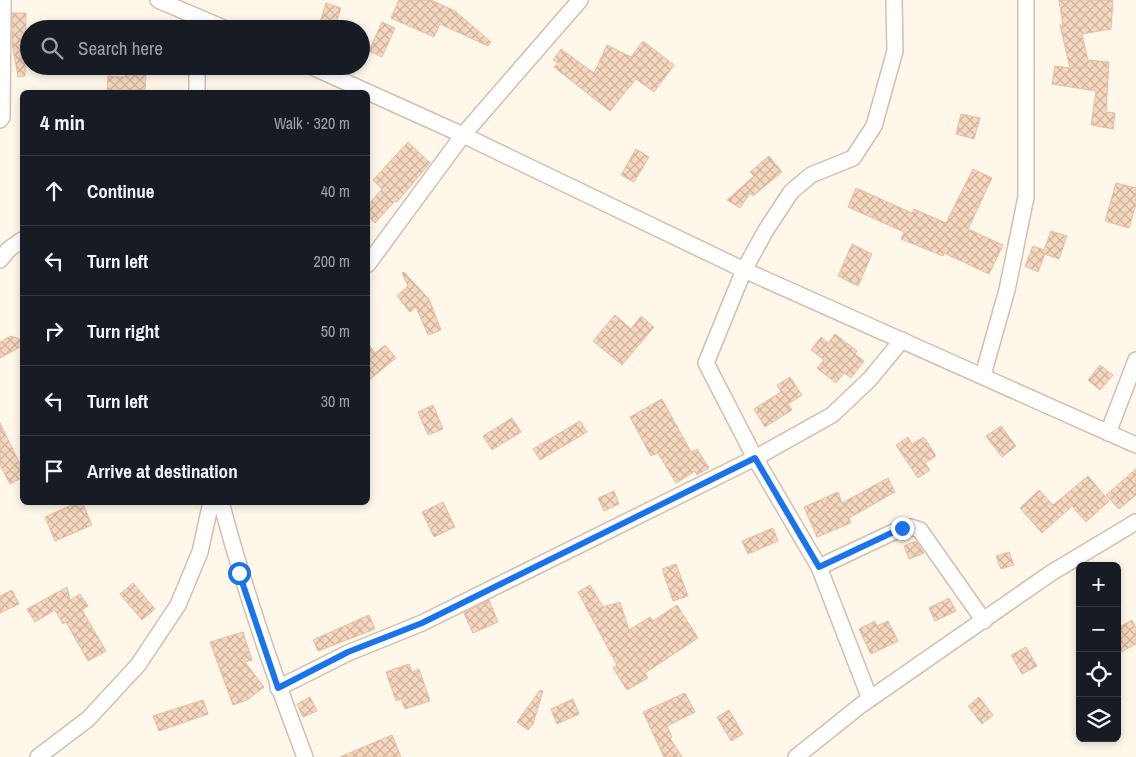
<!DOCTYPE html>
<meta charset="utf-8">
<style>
:root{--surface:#171b24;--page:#242831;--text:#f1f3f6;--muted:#9ea1a6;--line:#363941}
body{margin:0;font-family:"Archivo Narrow",sans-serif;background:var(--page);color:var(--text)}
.controls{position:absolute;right:15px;bottom:15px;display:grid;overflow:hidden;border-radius:8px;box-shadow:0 2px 8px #0003}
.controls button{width:45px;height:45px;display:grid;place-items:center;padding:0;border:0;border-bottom:1px solid var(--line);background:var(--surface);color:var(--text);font:25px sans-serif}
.stop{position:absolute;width:15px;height:15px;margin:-11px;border:4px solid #1a73e8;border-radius:50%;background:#fff}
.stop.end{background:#1a73e8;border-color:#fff;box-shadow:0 1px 5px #0008}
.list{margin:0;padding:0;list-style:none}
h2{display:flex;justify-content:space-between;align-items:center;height:65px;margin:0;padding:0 20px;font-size:21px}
h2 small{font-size:16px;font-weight:400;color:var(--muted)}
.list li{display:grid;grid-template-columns:32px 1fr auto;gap:15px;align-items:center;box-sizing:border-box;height:70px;padding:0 20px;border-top:1px solid var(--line)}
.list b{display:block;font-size:19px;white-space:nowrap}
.list em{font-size:16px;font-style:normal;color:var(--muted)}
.icon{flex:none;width:28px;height:28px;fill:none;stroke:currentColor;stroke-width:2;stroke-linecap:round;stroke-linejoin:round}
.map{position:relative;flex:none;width:1136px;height:757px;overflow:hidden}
.search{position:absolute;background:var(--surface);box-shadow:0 2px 8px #0003;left:20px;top:20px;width:350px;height:55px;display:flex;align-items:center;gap:12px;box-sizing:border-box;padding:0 18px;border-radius:28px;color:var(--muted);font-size:19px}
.panel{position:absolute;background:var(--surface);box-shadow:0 2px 8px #0003;left:20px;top:90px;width:350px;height:415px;border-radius:8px}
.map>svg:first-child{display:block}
.building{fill:url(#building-cross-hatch);stroke:#e9be9f}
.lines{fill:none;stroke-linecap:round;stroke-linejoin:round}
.minor-casing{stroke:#d2bfae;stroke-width:18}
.minor{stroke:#fff;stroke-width:15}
.route{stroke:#1a73e8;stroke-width:6}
</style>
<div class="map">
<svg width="1136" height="757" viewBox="0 0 1136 757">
<defs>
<pattern id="building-cross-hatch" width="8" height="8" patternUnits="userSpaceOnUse" patternTransform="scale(1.25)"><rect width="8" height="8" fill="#f5d7c0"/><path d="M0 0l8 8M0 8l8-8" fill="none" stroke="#cbb29e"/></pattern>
</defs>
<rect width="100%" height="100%" fill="#fef7ea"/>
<path class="building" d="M399,0H431L455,11L491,42L488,46L440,24L434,37L391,18Z
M1059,0H1113L1111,29L1082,34L1088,60L1109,62L1106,112L1115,113L1113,129L1091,125L1096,91L1052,84L1055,66L1070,68L1060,25H1063Z
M326,3L341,8L334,29H318Z
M12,13H26L25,76L18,77L12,43Z
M382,22L395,28L382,57L369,51Z
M643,41L674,65L654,92L636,79L610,111L554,67L558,63L553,60L561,49L594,73L607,45L631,57Z
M126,66H142L141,74H146L145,92H107L108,76L125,77Z
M961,114L980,118L974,139L956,134Z
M408,142L430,163L397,202L395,201L375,223L368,216V205L382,189L373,180Z
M636,149L649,157L634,182L621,175Z
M769,156L782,172L753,196L750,193L740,208L727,200L754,176L750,172Z
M973,169L992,178L968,229L1003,245L989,274L944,253L943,256L901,239L904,232L848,207L856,188L912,213L914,209L946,223Z
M1116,183L1136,188V204L1129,228L1105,221Z
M1051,231L1067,236L1059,259L1045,254L1038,272L1025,266L1033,246L1044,250Z
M852,244L872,254L858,286L838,276Z
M404,272L429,299L441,330L428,335L416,307L410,312L397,296L408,286L402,273Z
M615,315L631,329L641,316L654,327L622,365L593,341Z
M835,334L857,351L855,354L864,361L851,378L844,373L836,383L817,368L824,360L811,350L821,337L828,343Z
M11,336L22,340V346L0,358V342Z
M368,343L375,353L385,345L396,358L368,381Z
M1100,365L1113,375L1100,390L1088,380Z
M790,377L802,395L788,404L792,410L765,427L754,409L781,392L777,385Z
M662,399L691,452L697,449L709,468L697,475L695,471L676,483L658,453L651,456L630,417Z
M433,405L443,429L428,435L418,412Z
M512,418L521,432L492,450L483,436Z
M580,421L587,432L540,460L533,449Z
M0,423L22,468V478L10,484L0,465Z
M1001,426L1016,446L1002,457L986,436Z
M908,437L912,444L924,437L936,456L925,463L930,470L918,478L896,445Z
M1136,469V495L1119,509L1106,495Z
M1088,476L1109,501L1086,522L1072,506L1042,533L1020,508L1039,490L1053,505Z
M888,478L895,492L849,518L851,523L817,537L804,507L838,492L842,503Z
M614,491L619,504L604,511L598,498Z
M78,502H82L92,525L55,541L45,517Z
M443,502L455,527L434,537L422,512Z
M773,528L778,541L748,554L742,541Z
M916,541L924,553L909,559L904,546Z
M1009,552L1014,565L1001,569L996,556Z
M676,564L688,596L673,601L662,569Z
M133,583L155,609L142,620L120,594Z
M590,585L603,607L620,602L629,630L650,617L653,621L677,605L698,638L645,673L648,678L627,690L613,668L617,665L578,592Z
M67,587L70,600L80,594L88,606L82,610L106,651L88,661L66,622L63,624L55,610L35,622L27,609Z
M12,590L19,604L0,613V596Z
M949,598L956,611L935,621L929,608Z
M489,600L498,622L473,633L464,613Z
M369,615L375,629L318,651L313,640Z
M1132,620L1136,628V644L1117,654V628Z
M875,621L877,626L888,621L898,641L871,654L859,629Z
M243,632L252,660L245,662L264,687L247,700L233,705L210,642Z
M1026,647L1037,666L1022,674L1011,655Z
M409,664L412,672L419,669L430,701L405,709L401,699L396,701L386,672Z
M540,690L543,691L533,724L528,730L517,722Z
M685,693L695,712L667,726L672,737L670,738L682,757H664L643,712Z
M310,697L317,711L303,717L297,704Z
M979,697L993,715L982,724L968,706Z
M573,699L579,714L557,724L551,709Z
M203,700L208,714L159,731L153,716Z
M729,710L743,734L731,741L717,717Z
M392,735L401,757H340Z"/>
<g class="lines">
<defs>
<path id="minor" d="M158,0L226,29
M197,66V92
M310,66L463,135L744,270L1136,445
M0,120L2,117L3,0
M0,260L9,249L22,240
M368,264L463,135L580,0
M983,375L1007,290L1026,197V0
M1108,433L1136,360
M221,502C244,589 273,673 305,757
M819,567L902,528L911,527L920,530L984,621
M278,688L348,653L422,623L755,458L832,415L870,379L902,340
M870,699L819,567L755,458L706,363L744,270L766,230L791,192L811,175L853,158L874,126L895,51L894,0
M38,757L88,719L138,665L178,605L200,552L211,502
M796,757L861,705L1051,573L1136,522"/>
</defs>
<use href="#minor" class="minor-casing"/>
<use href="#minor" class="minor"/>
</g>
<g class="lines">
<path class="route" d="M239,573L278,688L348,652L422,623L755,458L819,567L902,528"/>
</g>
</svg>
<div class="controls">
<button>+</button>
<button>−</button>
<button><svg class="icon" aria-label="locate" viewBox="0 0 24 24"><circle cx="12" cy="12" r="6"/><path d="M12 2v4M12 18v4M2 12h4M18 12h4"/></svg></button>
<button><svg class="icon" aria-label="layers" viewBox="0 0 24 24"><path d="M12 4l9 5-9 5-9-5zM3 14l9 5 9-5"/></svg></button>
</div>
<div class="stop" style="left:239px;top:573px"></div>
<div class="stop end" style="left:902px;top:528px"></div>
<div class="search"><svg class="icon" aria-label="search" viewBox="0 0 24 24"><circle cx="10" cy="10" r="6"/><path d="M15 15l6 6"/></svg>Search here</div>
<section class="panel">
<h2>4 min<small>Walk · 320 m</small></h2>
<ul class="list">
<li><svg class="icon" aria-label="ahead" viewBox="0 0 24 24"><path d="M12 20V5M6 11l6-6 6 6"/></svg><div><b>Continue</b></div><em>40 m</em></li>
<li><svg class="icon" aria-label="left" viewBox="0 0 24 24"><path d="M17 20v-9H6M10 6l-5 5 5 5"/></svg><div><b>Turn left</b></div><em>200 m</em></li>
<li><svg class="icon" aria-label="right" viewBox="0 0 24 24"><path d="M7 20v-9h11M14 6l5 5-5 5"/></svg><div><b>Turn right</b></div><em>50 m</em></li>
<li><svg class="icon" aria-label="left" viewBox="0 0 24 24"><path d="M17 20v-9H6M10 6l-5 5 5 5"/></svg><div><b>Turn left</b></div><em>30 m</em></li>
<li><svg class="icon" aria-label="arrive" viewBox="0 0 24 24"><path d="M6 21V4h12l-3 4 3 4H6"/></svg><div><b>Arrive at destination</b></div></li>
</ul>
</section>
</div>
